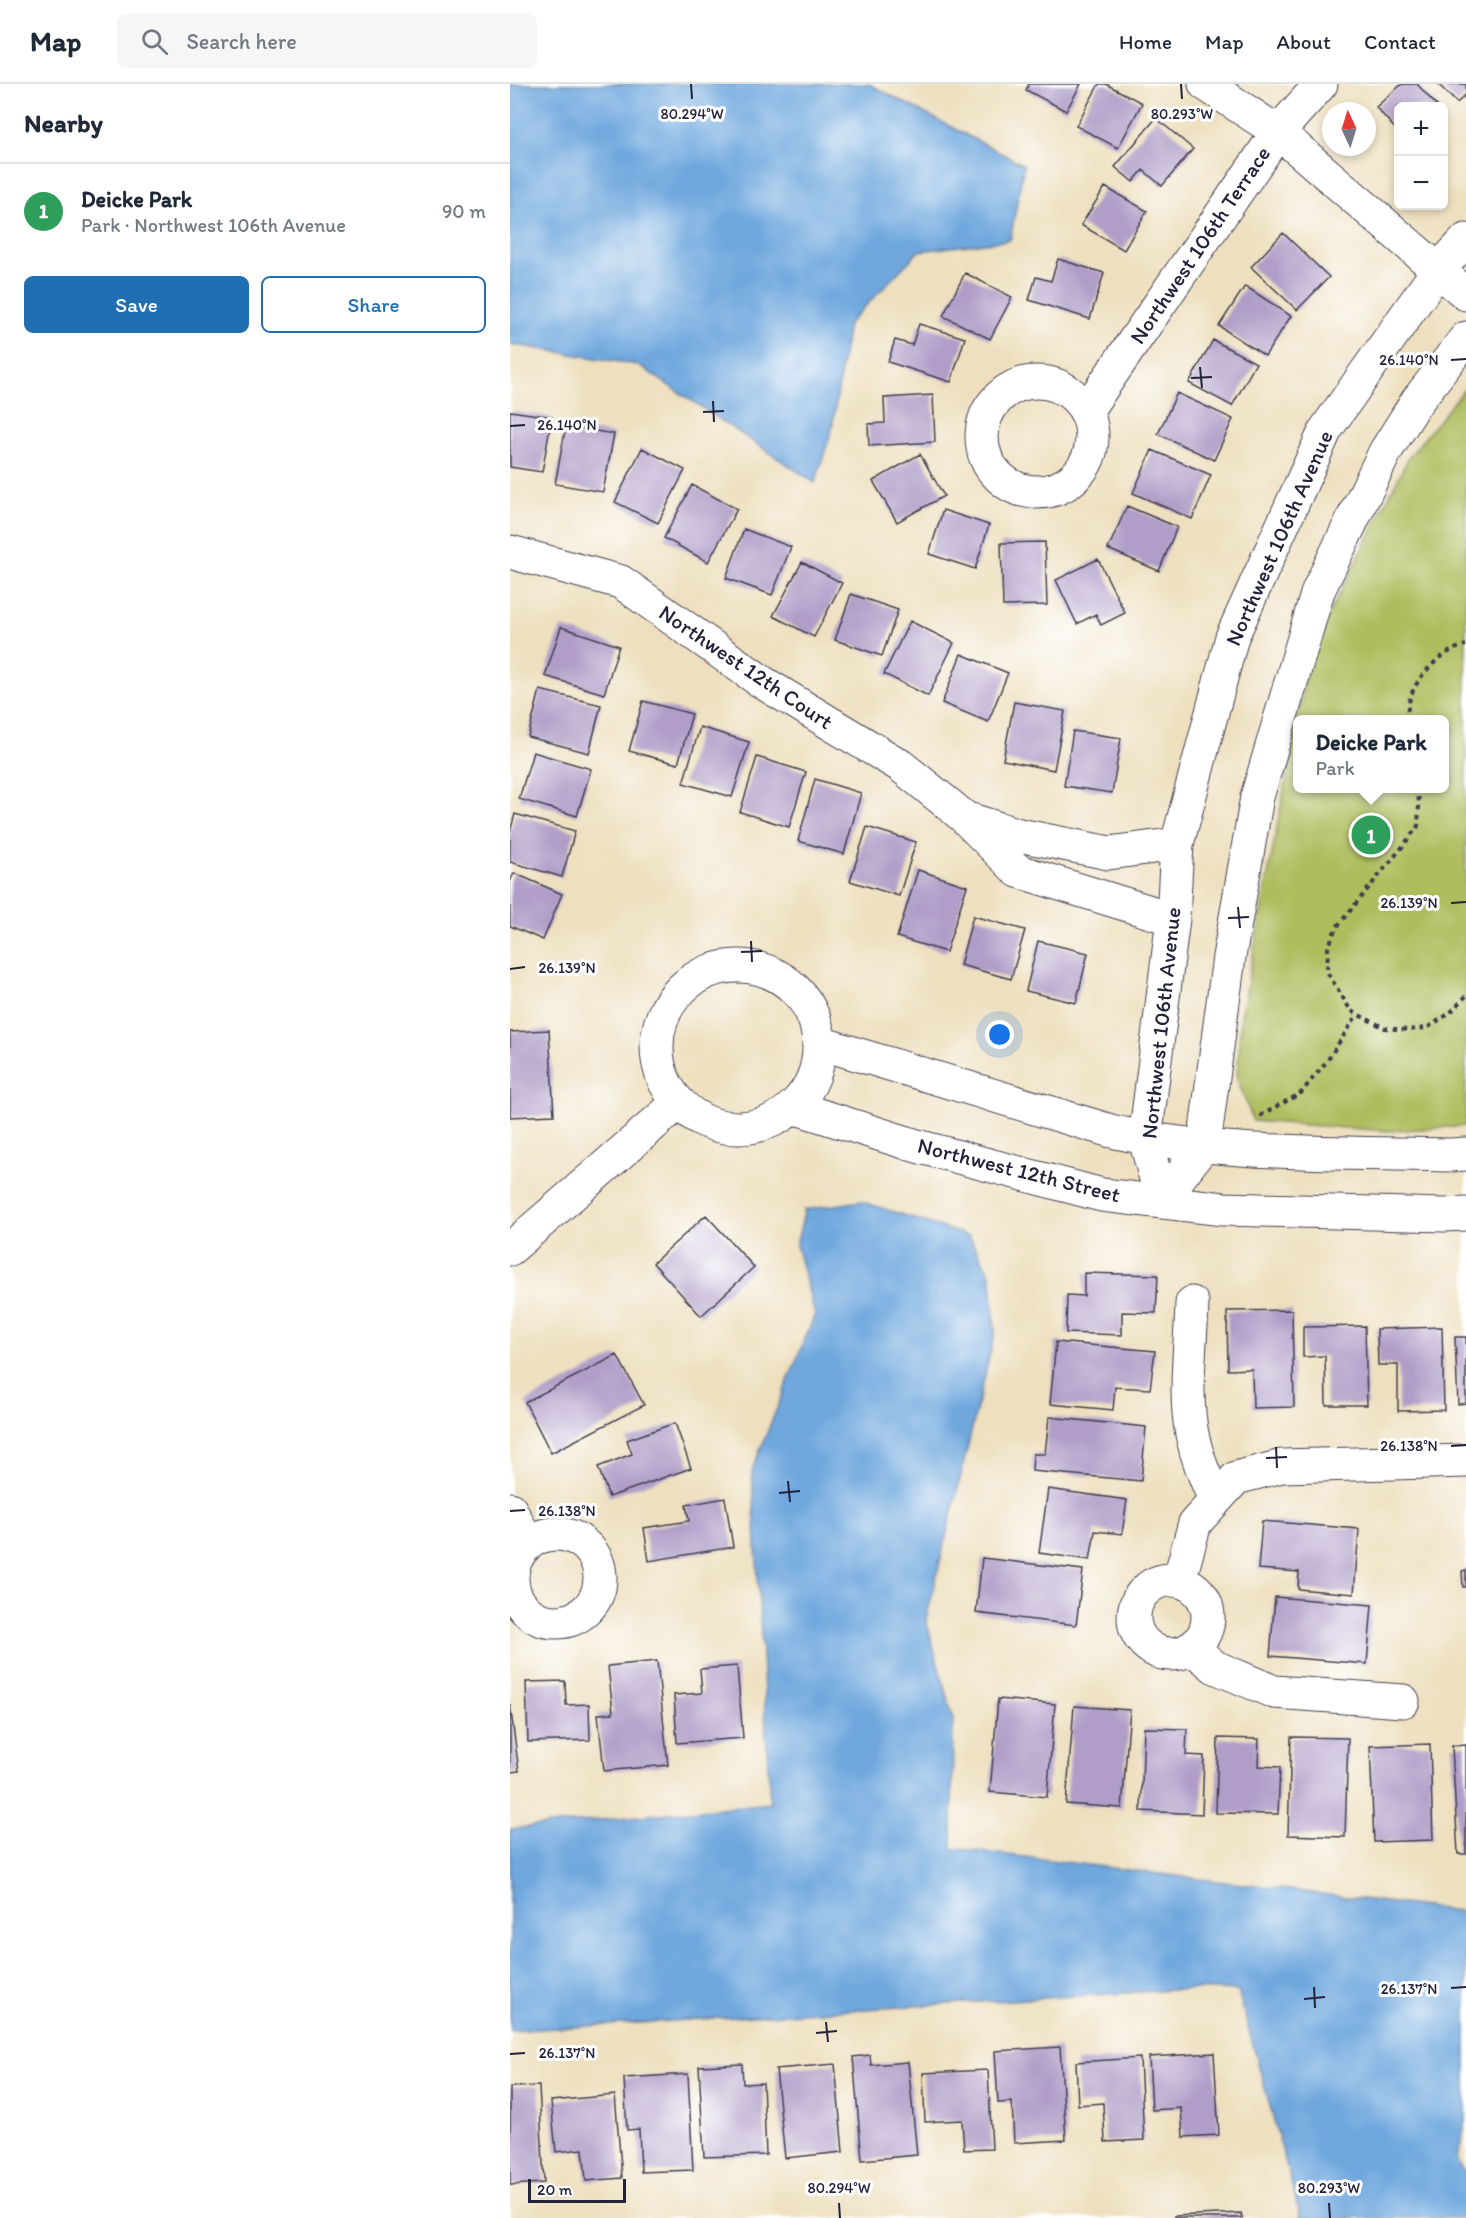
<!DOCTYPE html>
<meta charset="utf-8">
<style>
:root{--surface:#fff;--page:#f6f6f7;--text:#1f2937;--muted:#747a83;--line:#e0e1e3;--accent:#1f6fb2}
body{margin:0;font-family:Itim,sans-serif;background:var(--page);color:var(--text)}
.controls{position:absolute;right:18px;top:18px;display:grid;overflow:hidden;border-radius:9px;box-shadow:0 3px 9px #0003}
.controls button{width:54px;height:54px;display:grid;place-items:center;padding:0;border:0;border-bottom:2px solid var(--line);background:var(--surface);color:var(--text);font:30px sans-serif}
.compass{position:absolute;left:812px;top:18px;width:54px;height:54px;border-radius:50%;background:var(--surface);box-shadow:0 3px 9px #0003;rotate:356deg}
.scale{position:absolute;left:18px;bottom:15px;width:98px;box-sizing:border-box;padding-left:6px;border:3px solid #22223b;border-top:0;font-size:16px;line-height:21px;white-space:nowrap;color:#22223b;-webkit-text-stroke:4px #fff;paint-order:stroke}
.you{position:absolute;left:490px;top:951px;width:21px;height:21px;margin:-15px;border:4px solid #fff;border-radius:50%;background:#1a73e8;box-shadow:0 0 0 9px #1a73e833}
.badge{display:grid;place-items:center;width:39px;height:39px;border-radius:50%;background:var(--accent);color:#fff;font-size:20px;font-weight:700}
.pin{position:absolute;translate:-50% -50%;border:3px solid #fff;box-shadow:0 2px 6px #0006}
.popup{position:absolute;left:783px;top:631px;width:156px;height:78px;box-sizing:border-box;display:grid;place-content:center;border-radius:9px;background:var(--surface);filter:drop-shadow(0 2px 4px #0005);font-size:20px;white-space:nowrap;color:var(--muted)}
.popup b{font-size:22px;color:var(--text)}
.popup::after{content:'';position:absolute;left:50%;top:100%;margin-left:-12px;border:12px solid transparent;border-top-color:var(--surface)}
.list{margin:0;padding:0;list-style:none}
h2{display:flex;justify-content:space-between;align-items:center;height:78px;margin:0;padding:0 24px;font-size:26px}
h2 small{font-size:20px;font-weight:400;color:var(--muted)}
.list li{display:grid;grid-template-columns:39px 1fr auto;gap:18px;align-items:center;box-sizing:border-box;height:96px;padding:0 24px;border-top:2px solid var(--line)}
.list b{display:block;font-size:22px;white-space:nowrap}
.list p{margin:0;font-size:20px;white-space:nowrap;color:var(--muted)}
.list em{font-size:20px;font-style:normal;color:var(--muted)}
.actions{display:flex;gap:12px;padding:18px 24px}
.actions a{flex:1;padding:14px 0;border:2px solid var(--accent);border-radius:9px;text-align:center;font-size:21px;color:var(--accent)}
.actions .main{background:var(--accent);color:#fff}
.icon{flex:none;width:33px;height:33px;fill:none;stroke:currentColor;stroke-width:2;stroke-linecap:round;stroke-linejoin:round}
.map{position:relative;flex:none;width:956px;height:2134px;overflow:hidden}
header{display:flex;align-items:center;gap:36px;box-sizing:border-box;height:84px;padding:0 30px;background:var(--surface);border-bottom:2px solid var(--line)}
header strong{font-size:28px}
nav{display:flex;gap:33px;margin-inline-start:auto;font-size:21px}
.search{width:420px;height:54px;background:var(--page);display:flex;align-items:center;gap:15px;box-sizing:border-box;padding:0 21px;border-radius:9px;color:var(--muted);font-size:22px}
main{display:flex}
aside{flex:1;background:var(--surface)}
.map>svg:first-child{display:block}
.green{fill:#b0bd5f;stroke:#69704d;stroke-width:1.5;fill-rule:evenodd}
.water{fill:#6fa8de;stroke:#48658c;stroke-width:1.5}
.building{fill:#b09ec8}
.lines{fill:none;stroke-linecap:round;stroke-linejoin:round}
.minor-casing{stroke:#413e4f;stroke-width:35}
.path{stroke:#413e4f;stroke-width:4;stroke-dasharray:4.5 4.5;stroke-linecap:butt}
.minor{stroke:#fff;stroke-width:33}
.ticks{fill:none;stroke:#22223b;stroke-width:2}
.labels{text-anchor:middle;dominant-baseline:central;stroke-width:6;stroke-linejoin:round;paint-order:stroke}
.street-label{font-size:22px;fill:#22223b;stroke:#fff}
.ticks-label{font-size:15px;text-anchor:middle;fill:#22223b;stroke:#fff;stroke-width:6;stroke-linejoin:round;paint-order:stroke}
</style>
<header>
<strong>Map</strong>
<div class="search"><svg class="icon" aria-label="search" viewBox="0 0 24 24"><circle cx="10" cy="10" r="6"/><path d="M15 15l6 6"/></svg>Search here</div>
<nav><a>Home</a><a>Map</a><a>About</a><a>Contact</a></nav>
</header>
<main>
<aside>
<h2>Nearby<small></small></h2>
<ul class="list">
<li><span class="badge" style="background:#2e9e5b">1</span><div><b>Deicke Park</b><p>Park · Northwest 106th Avenue</p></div><em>90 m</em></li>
</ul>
<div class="actions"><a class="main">Save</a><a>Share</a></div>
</aside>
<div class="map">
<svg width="956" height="2134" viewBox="0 0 956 2134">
<rect width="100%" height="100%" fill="#fff"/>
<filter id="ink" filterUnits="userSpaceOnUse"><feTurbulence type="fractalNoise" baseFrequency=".0167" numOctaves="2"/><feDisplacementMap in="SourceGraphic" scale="12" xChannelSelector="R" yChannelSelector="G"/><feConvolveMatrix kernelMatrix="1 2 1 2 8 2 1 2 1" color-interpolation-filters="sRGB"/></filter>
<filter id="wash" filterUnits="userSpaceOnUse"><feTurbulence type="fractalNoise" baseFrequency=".008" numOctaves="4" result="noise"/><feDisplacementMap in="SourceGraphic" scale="24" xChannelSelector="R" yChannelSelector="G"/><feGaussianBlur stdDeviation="1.35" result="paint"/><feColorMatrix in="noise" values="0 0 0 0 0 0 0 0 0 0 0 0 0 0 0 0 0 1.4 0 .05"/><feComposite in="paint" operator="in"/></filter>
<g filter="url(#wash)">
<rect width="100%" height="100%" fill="#eee0bf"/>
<path class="green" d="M956,303V1042L879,1047L743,1037L727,994L731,934L800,568L899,373ZM788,636H934V704H788Z"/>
<path class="water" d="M0,0H359L514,81L500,156L409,167L338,240L322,345L305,399L128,281L0,260Z
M350,1117L459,1152L481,1192L485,1249L416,1536L443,1634L442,1764L956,1828V2037L947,2074L956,2091V2134H791L728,1907L681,1905L0,1947V1745L260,1719L242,1386L305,1230L286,1161L295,1126Z"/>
<g id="blocks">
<path class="building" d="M519,0H571L556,27L516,6Z
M589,0H596L632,19L608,64L566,42Z
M892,0H907L927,22H888V48L866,23Z
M928,0H956V10L947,19Z
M646,34L683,65L652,102L633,86L623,98L605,83Z
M595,103L637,127L614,166L571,141Z
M773,149L819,193L787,226L741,183Z
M548,175L594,189L580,235L519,216L526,193L541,197Z
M455,189L502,213L480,255L433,232Z
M735,202L781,232L755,272L709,242Z
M409,240L455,254L441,298L378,278L385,256L402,261Z
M703,256L746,279L722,322L679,299Z
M667,309L723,335L704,376L648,350Z
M423,311L425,358L359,362L358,340L375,339L374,314Z
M0,327L42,333L32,388L0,383Z
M56,342L104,350L93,408L45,400Z
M132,364L175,386L148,439L105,418Z
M642,366L701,391L682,435L623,409Z
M410,370L434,412L387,438L363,397Z
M182,401L227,425L198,478L154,454Z
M617,422L667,443L649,487L598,465Z
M433,426L479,441L465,485L419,470Z
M234,445L281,463L262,511L216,494Z
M535,458L537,521L493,522L491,459Z
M588,475L615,529L591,541L586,530L567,540L546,496Z
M292,478L332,499L304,553L263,532Z
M341,510L388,526L372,572L325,556Z
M400,537L444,559L418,612L374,590Z
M51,543L109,562L94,610L35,592Z
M451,570L498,589L478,638L432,619Z
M30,606L91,621L79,669L18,653Z
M133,617L182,630L168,680L119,667Z
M504,618L555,627L544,686L493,676Z
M190,643L239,658L222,713L173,699Z
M563,647L611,654L602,709L554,702Z
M23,668L81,685L67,732L9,715Z
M247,673L296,688L279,743L230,728Z
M305,695L351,709L334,770L288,757Z
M5,730L65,747L52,793L0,778V748Z
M357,743L406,758L389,812L340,797Z
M408,786L457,802L436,868L387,853Z
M4,789L52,810L33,856L0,842V798Z
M463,832L515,846L501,895L450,881Z
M528,857L578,869L566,919L516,907Z
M39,946L44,1031L0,1033V948Z
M196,1131L244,1183L191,1232L143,1179Z
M574,1189L648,1191L646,1229L612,1228V1251L556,1249L557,1211L574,1212Z
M782,1226L784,1323L743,1324L742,1285L718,1286L717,1227Z
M855,1242L857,1321H816L815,1272L793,1273V1243Z
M932,1243L934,1326L888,1327V1281H868L867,1245Z
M945,1253H956V1319L948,1320Z
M546,1258L645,1267L640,1305L605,1303L603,1326L540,1320Z
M107,1271L134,1321L41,1369L15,1318Z
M539,1333L636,1343L631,1397L522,1387L523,1370H535Z
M165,1339L181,1384L99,1413L88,1383L122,1370L117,1356Z
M538,1405L617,1416L612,1450L585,1447L580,1476L529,1469Z
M215,1414L223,1463L139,1477L134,1444L179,1437L176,1421Z
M752,1437L849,1445L844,1510L788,1505L789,1488L748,1485Z
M472,1474L573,1486L566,1541L466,1529Z
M956,1486V1503H953L952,1487Z
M765,1513L862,1521L857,1580L760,1572Z
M147,1577L158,1681L94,1687L88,1630L103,1629L98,1582Z
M227,1582L233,1654L167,1659L164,1611L192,1609L190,1585Z
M55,1597L56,1621L79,1620L80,1656L18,1658L16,1598Z
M488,1615L545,1620L537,1713L480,1708Z
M0,1620L9,1687L0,1688Z
M564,1622L620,1626L612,1724L556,1720Z
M634,1644L677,1645L676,1671L694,1672L692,1730L631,1727Z
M781,1653L838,1654L835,1753L778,1751Z
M708,1654L749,1655L748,1682L770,1683L768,1730L706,1729Z
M920,1660L923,1756L864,1758L860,1662Z
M956,1661V1770H948L942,1662Z
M550,1963L556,2056L504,2059L502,2018L488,2019L485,1967Z
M704,1969L709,2051L673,2053L671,2024L642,2026L639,1973Z
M360,1971L361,1981L398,1978L407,2071L352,2076L343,1973Z
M630,1974L634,2056L595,2058L593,2019L568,2021L566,1978Z
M232,1980L233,2000L253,1999L256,2071L194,2073L189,1982Z
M325,1980L333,2068L275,2074L266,1985Z
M478,1986L482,2065L454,2066L452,2036L415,2038L413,1989Z
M178,1990L183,2086L131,2088L129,2045L117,2046L114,1994Z
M29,2002L34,2099L0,2101V2003Z
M105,2011L112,2094L76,2097L73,2065L46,2068L41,2017Z
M731,2129L732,2134H664V2132Z"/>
</g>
</g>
<g filter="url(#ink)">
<use href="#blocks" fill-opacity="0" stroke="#413e4f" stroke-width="1.5"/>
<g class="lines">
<defs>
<path id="minor" d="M695,0L768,48L956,210
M472 353a55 55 0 1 1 110 0a55 55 0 1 1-110 0Z
M576,327L768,48L811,0
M0,468L111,498L252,598L391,682L454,733L508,787L663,835
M461,736L509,751L599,769L667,760
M147 963a81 81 0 1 1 162 0a81 81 0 1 1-162 0Z
M310,959L601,1047C712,1072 828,1068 941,1071L956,1070
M283,1023L407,1062L592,1111L714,1125L934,1131L956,1130
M652,1116L635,1055L663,835L667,760L722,553L816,345L928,186L956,156
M652,1116L694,1061L719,873L747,713L808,507L875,368L907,317L956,254
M0,1165L168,1019
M682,1219C681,1263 673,1312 683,1355C688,1376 696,1396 705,1416
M0,1425L18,1459
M2 1494a44 44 0 1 1 88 0a44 44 0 1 1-88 0Z
M624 1533a37 37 0 1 1 74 0a37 37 0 1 1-74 0Z
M669,1497L685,1439L726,1394L772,1382L956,1377
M682,1564L705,1583L764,1608L893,1617"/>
</defs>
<use href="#minor" class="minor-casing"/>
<path class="path" d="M898,636C893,604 927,568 956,561
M908,704L909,722L908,742L893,762L826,844L818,864L817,888L841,927L875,944L899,946L917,944L940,929L956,912
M750,1032L791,1009L817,977L847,931"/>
<use href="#minor" class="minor"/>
</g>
</g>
<path class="ticks" d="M181,0L182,15M671,0L672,15M941,276L956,275M690,283L692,304M681,294L702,293M203,317L204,338M193,328L214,327M0,342L15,341M941,819L956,818M728,823L730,844M718,834L739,833M241,857L242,878M231,868L252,867M0,885L15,883M941,1362L956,1361M766,1363L767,1384M756,1374L777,1373M278,1397L280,1418M269,1409L290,1407M0,1427L15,1426M804,1903L805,1924M941,1904L956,1903M794,1915L815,1913M316,1938L318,1958M306,1949L327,1947M0,1970L15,1969M329,2119L330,2134M819,2119L820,2134"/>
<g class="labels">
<g class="street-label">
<text transform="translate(690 161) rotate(-56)">Northwest 106th Terrace</text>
<text transform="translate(769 454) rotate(-66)">Northwest 106th Avenue</text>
<text transform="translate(236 583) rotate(34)">Northwest 12th Court</text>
<text transform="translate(651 939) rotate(-84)">Northwest 106th Avenue</text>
<text transform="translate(509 1086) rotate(14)">Northwest 12th Street</text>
</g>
</g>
<g class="ticks-label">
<text x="182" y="35">80.294°W</text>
<text x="672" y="35">80.293°W</text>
<text x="899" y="281">26.140°N</text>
<text x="57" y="346">26.140°N</text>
<text x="899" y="824">26.139°N</text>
<text x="57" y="889">26.139°N</text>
<text x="899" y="1367">26.138°N</text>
<text x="57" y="1432">26.138°N</text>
<text x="899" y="1910">26.137°N</text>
<text x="57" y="1974">26.137°N</text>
<text x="329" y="2109">80.294°W</text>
<text x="819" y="2109">80.293°W</text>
</g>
</svg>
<div class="controls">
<button>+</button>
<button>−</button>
</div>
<svg class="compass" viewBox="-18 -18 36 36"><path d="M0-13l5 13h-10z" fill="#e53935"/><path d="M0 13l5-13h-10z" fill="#747a83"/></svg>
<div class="scale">20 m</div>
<div class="you"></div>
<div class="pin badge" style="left:861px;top:751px;background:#2e9e5b">1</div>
<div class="popup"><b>Deicke Park</b>Park</div>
</div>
</main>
